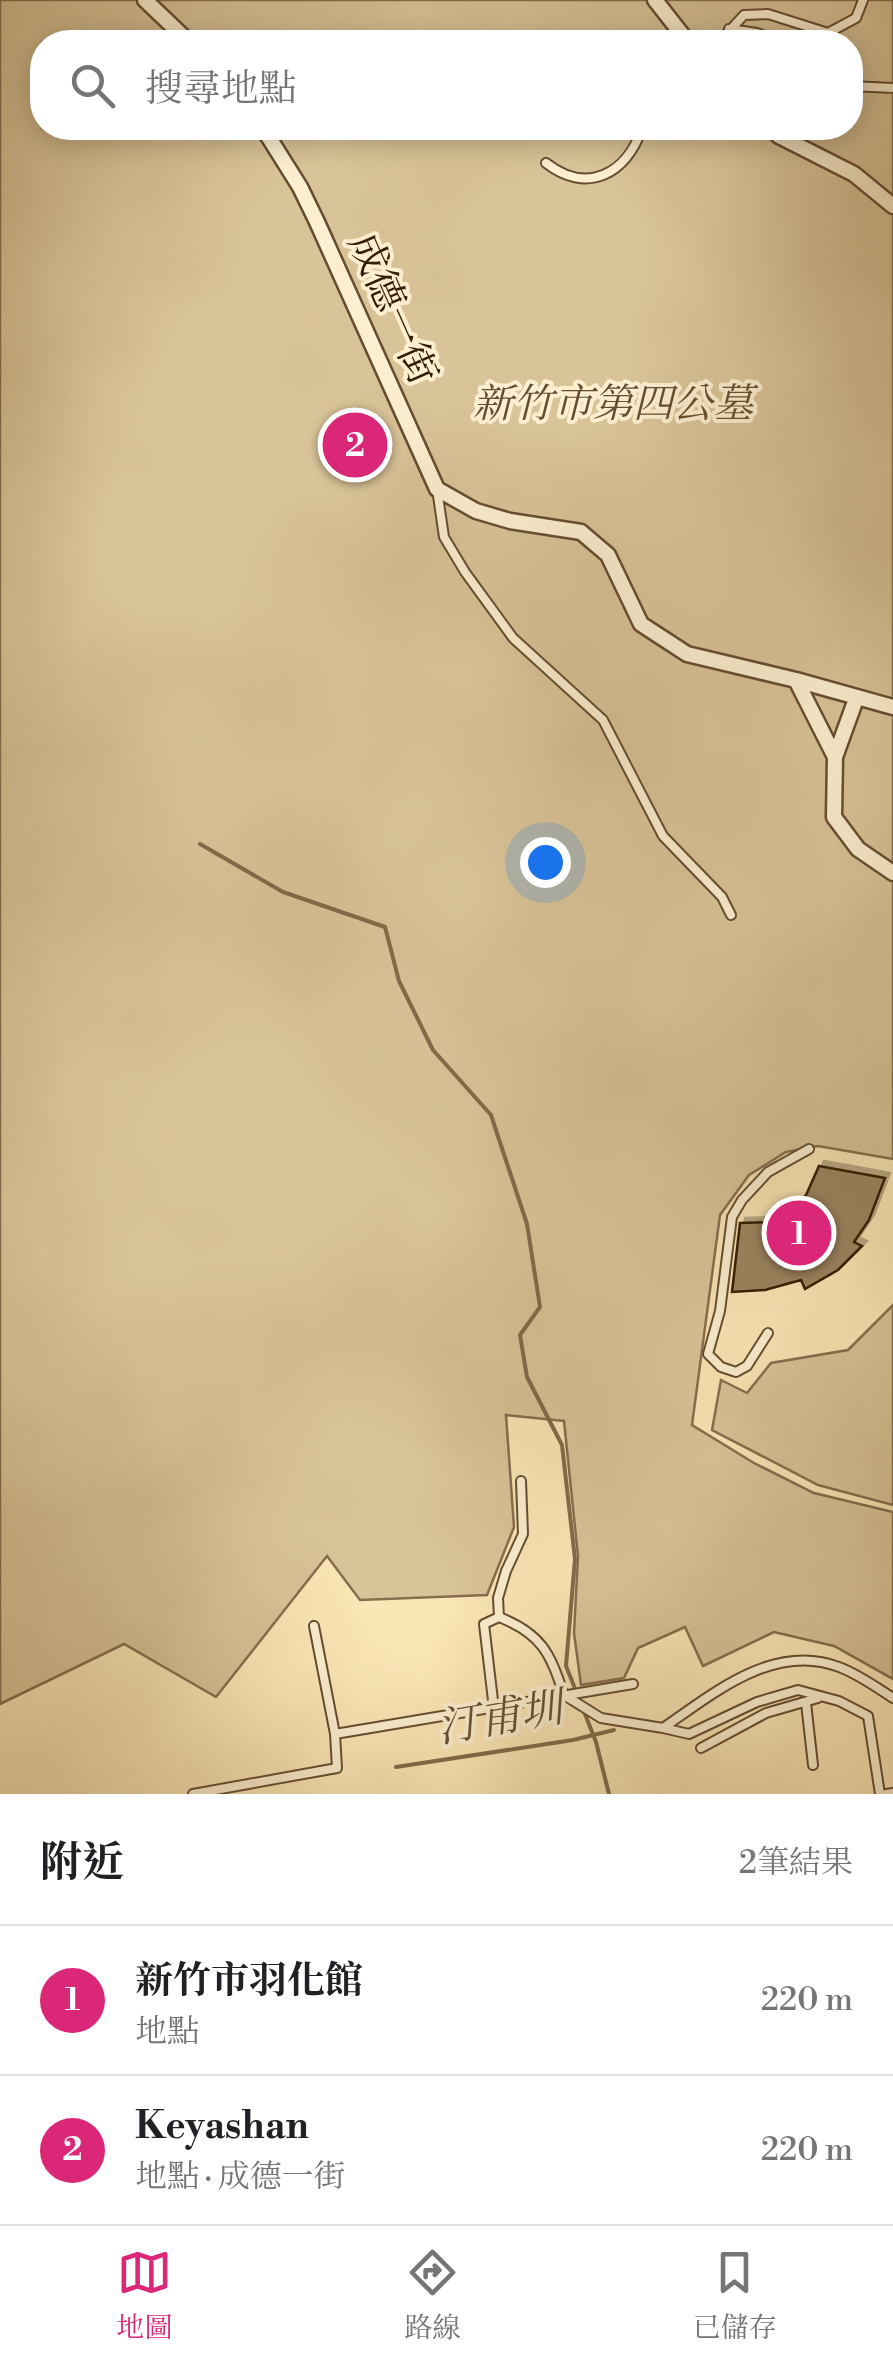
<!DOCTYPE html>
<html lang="zh-TW">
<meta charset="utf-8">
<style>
:root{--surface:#fff;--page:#f2f2f2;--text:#202124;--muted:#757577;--line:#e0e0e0;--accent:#db2777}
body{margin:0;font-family:"Libre Bodoni","Noto Serif TC",serif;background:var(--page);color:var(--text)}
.you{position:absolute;left:545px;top:862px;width:35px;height:35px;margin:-25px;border:8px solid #fff;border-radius:50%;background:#1a73e8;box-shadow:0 0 0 15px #1a73e833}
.badge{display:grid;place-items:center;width:65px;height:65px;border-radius:50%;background:var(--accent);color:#fff;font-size:32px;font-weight:700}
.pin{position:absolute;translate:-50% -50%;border:5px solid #fff;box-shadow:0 2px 10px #0006}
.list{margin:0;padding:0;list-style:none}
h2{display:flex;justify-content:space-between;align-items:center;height:130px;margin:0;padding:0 40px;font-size:42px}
h2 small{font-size:32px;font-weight:400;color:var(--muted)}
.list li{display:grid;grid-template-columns:65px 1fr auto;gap:30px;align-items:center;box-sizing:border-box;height:150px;padding:0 40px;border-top:2px solid var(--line)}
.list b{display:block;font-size:38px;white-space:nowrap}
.list p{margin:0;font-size:32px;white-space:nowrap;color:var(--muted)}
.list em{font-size:32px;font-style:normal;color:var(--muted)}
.icon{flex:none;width:55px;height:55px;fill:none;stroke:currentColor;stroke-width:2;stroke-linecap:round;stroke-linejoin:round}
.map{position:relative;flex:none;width:893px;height:1794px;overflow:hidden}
.search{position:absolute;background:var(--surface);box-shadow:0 5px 25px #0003;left:30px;right:30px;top:30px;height:110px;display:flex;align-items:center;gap:25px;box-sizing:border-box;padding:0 35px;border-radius:40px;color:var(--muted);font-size:38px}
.sheet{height:430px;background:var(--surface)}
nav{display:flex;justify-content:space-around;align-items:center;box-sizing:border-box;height:140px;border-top:2px solid var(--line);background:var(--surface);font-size:28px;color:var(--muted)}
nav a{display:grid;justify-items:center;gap:5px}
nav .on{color:var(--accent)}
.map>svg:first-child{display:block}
.green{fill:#d9c398;stroke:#866e4e;stroke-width:2.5;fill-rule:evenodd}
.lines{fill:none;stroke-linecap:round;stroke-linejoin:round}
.stream{stroke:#826b4a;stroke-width:4}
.building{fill:#9b8460;stroke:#331a03;stroke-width:2.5;filter:url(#shadow)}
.lane-casing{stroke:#654d30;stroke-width:12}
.street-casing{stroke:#654d30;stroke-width:19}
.lane{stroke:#fcefd0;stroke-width:8}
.street{stroke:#fcefd0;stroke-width:14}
.labels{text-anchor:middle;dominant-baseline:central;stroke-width:8;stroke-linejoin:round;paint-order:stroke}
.street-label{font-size:40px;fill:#331a03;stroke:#fcefd0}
.park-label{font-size:40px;font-style:italic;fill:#654d30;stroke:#fcefd0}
.water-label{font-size:42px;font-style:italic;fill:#685032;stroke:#fcefd0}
</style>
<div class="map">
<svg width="893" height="1794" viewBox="0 0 893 1794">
<defs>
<filter id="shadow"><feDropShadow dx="5" dy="-5" stdDeviation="0" flood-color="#0004"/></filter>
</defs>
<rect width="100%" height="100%" fill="#fbe6b6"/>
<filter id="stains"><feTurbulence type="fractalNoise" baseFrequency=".002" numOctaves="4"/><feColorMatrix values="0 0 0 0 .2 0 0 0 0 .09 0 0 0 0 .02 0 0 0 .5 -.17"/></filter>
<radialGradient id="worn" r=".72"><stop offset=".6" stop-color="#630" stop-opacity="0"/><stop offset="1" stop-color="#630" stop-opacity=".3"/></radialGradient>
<path class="green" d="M0,0H893V1159L818,1146L786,1152L749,1175L720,1215L692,1425L754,1463L814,1493L893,1512V1679L834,1646L774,1632L703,1666L685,1627L638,1648L624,1678L581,1685L574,1633L578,1556L564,1421L506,1415L514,1527L487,1595L360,1600L327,1556L216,1697L124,1644L0,1704ZM42,42H850V128H42Z
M893,1305V1505L818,1485L712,1430L721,1380L747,1393L771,1363L848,1350Z"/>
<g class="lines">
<path class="stream" d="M200,844L283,892L385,927L399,981L433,1050L491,1115L527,1224L540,1307L520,1335L527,1377L562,1445L575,1559L566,1666L576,1691
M583,1709L596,1742L609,1794
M396,1767L573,1740L614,1730"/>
</g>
<path class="building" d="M819,1166L885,1178L869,1220L854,1242L862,1246L838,1270L805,1289L801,1280L765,1290L732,1292L740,1223L774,1222L792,1212L806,1195Z"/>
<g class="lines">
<defs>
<path id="lane" d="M729,29L757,33L781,42
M719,42L744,15L768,14L828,33L856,18L863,0
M850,86L893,88
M546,163C587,195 627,174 642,128
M437,489L444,537L465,572L513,638L603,720L663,836L722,897L731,915
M768,1333L747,1366L736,1372L721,1367L708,1354L720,1311L732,1217L742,1200L768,1172L809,1149
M499,1617L498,1598L506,1571L523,1534L521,1481
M314,1626L335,1734
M564,1695L601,1718L663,1728C714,1693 774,1642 839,1667C858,1674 876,1687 893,1698
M806,1703L813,1765
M494,1709L484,1624L499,1617C542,1634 550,1653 564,1695
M663,1728L689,1734L757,1702L798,1690L839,1701L868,1716L880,1794
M701,1748L766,1713L818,1698
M193,1794L337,1768L335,1734L633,1684
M886,1794L893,1793"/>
<path id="street" d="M145,0L189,42
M655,0L688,42
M263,128L300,187L317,222L437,489L476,511L510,521L581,532L608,555L641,624L687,654L796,680L835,757L834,817L858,849L893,873
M771,128L779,136L854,174L893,206
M796,680L893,707
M835,757L856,699"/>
</defs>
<use href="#lane" class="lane-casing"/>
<use href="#street" class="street-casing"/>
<use href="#lane" class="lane"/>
<use href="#street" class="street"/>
</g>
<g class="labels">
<g class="street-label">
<text transform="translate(392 309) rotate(66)">成德一街</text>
</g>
<g class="park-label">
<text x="613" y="405">新竹市第四公墓</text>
</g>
<g class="water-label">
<text transform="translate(500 1719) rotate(-10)">汀甫圳</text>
</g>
</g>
<rect width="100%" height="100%" filter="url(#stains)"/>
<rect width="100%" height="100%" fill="url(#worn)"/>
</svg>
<div class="you"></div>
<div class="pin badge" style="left:799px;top:1233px">1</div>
<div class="pin badge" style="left:355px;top:445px">2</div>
<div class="search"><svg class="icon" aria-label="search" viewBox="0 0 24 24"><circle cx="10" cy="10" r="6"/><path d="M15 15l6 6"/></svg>搜尋地點</div>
</div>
<section class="sheet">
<h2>附近<small>2筆結果</small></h2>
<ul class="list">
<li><span class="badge">1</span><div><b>新竹市羽化館</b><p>地點</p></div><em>220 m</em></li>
<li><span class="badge">2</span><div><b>Keyashan</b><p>地點 · 成德一街</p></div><em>220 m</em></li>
</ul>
</section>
<nav>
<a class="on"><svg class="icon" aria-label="map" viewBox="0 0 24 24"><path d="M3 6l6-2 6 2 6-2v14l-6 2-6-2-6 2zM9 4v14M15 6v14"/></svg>地圖</a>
<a><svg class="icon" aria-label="directions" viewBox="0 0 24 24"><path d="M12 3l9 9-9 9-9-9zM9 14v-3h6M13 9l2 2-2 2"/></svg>路線</a>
<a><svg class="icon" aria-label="saved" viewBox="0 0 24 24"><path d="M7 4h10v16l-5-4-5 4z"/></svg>已儲存</a>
</nav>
